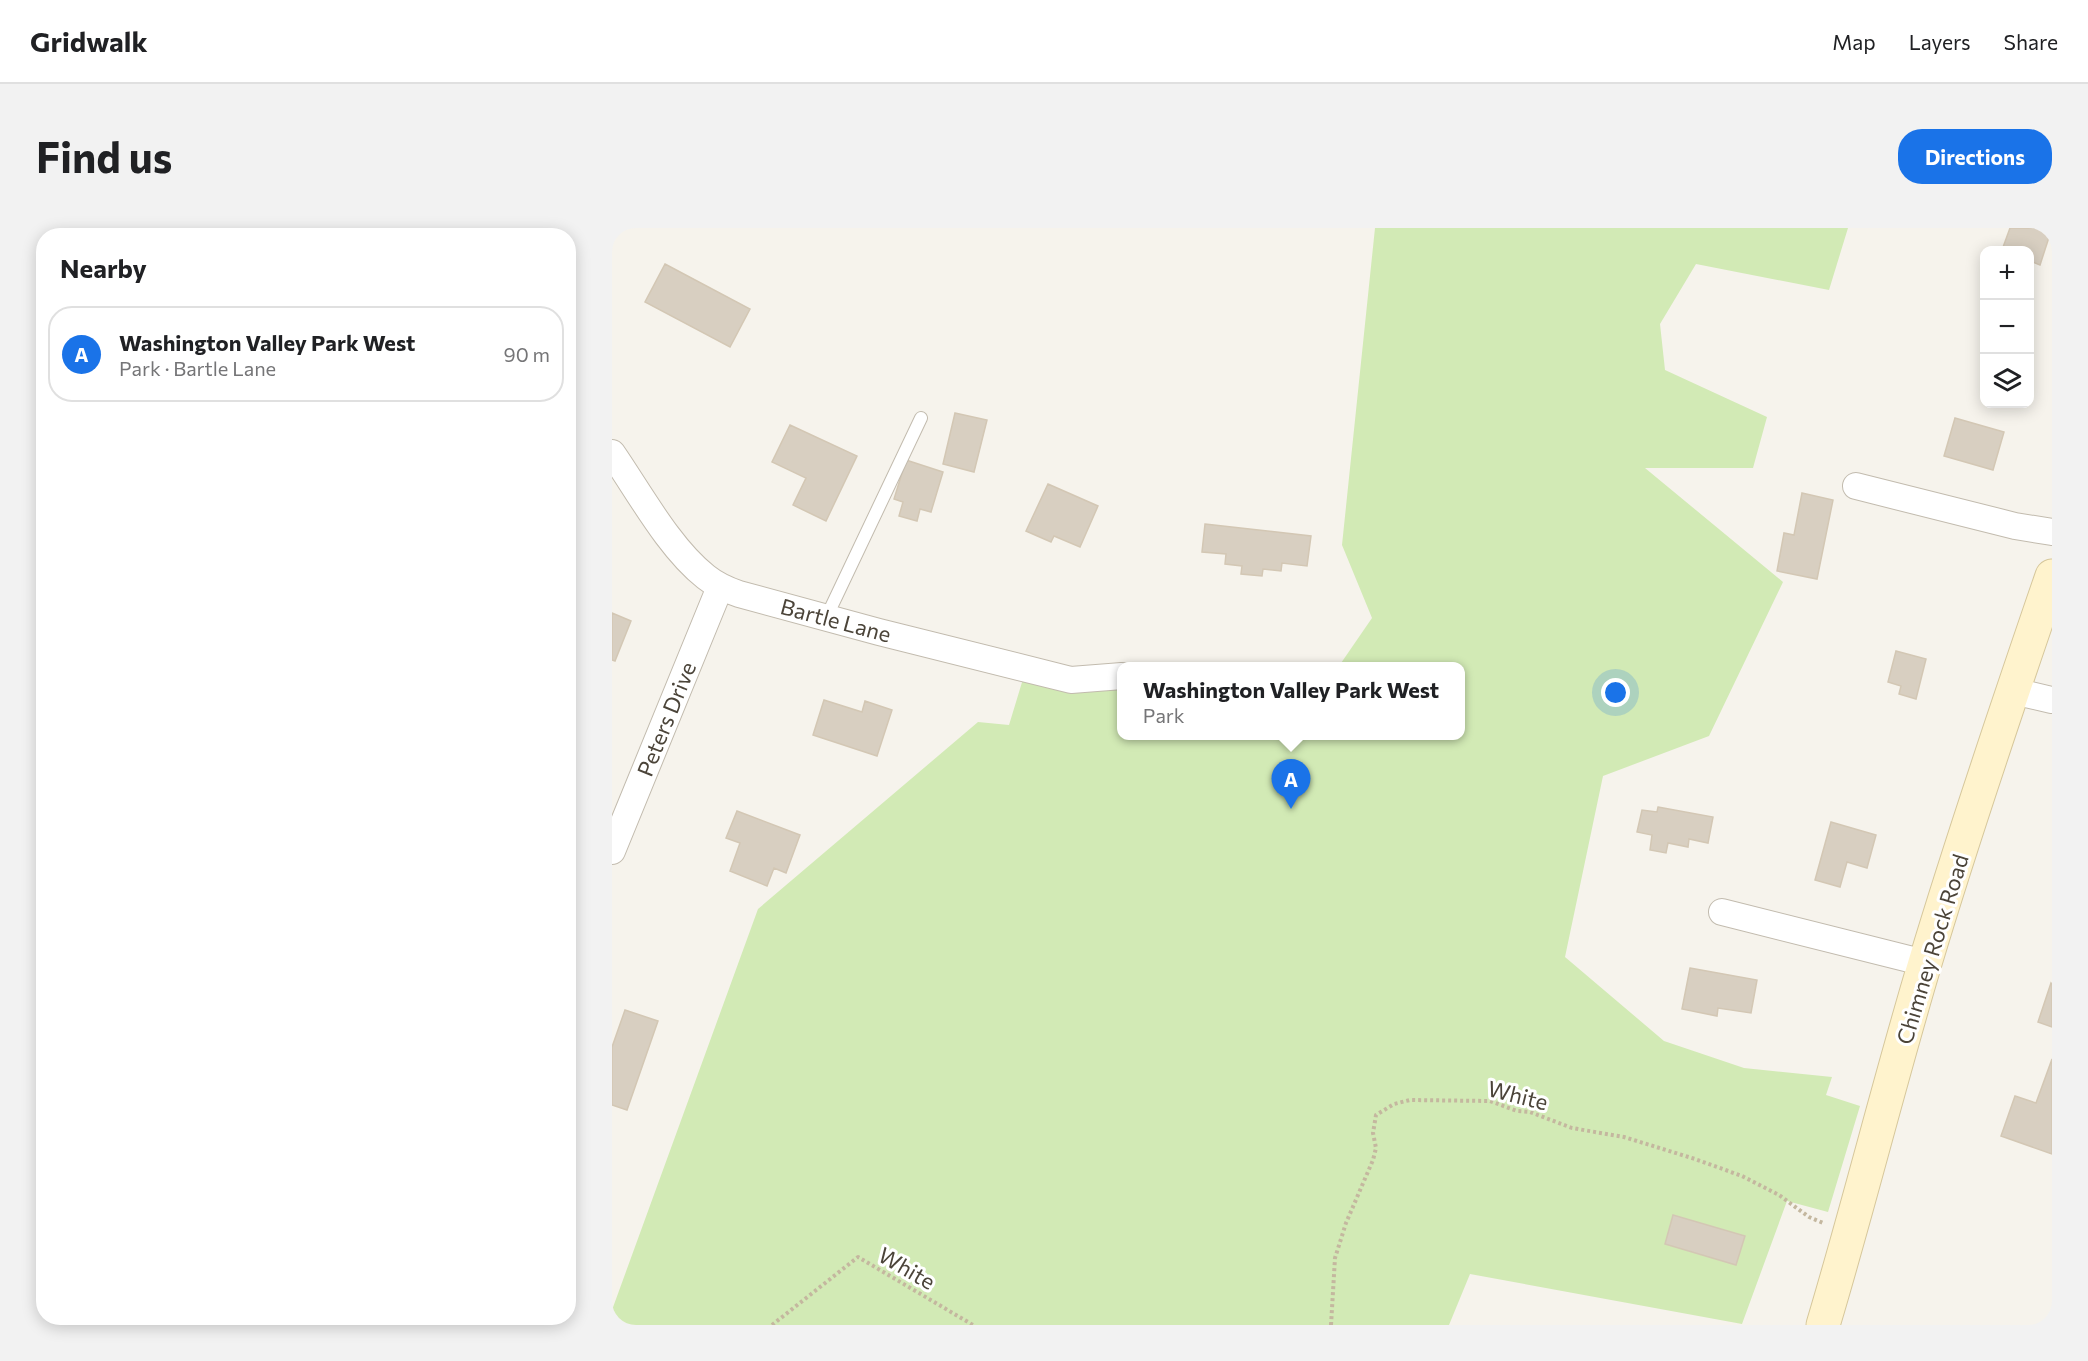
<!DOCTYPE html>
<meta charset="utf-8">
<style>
:root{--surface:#fff;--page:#f2f2f2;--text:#202124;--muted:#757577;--line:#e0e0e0;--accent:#1a73e8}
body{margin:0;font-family:Commissioner,sans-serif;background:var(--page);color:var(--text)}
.controls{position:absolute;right:18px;top:18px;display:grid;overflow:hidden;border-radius:12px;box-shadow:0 3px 15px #0003}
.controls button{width:54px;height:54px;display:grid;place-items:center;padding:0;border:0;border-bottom:2px solid var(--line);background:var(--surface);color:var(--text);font:30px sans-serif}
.you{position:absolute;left:1004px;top:465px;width:21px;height:21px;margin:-15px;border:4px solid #fff;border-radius:50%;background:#1a73e8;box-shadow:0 0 0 9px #1a73e833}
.badge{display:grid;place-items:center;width:39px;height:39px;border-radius:50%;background:var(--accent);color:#fff;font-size:20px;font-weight:700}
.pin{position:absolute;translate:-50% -50px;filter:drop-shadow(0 2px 3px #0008)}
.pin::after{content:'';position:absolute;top:32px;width:21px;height:18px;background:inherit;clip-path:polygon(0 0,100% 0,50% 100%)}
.popup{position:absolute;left:505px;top:434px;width:348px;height:78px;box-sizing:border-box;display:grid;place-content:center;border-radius:12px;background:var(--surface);filter:drop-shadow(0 2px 4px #0005);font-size:20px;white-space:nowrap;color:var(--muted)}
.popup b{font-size:22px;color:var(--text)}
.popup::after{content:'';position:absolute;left:50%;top:100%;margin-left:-12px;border:12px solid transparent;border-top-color:var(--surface)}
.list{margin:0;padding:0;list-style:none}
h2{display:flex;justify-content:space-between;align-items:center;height:78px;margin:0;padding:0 24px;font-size:26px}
h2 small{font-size:20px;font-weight:400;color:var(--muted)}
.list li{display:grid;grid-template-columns:39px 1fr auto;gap:18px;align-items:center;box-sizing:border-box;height:96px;margin:0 12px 12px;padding:0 12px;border:2px solid var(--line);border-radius:24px}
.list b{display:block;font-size:22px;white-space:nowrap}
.list p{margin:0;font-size:20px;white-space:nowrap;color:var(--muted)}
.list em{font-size:20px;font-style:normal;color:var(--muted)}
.icon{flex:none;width:33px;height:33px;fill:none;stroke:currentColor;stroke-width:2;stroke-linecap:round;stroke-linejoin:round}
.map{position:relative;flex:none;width:1440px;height:1097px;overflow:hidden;border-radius:24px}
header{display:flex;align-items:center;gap:36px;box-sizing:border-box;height:84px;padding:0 30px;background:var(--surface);border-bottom:2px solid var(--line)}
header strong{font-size:28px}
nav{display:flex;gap:33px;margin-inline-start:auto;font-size:21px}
.intro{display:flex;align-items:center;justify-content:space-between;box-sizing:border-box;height:144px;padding:0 36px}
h1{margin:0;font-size:42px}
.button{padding:15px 27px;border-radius:24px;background:var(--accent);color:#fff;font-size:21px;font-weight:700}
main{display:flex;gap:36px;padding:0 36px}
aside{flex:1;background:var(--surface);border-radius:24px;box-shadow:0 3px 15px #0003}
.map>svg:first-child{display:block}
.green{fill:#d2eab5}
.building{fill:#d8cfc1;stroke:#d3c7b4;stroke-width:1.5}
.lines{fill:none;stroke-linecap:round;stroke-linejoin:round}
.lane-casing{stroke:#c2bbae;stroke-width:14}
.street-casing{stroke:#c2bbae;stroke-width:28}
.secondary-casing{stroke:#d6c79b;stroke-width:35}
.path{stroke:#c4b79f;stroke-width:4;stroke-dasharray:3 3;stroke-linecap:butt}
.lane{stroke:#fff;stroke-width:12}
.street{stroke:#fff;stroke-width:26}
.secondary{stroke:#fff3cd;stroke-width:33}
.labels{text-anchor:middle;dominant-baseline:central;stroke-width:6;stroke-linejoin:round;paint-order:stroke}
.street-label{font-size:22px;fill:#4b4439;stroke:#fff}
</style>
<header>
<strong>Gridwalk</strong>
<nav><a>Map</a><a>Layers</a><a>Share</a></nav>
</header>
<div class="intro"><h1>Find us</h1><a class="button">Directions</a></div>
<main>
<aside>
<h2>Nearby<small></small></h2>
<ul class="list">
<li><span class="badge">A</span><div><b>Washington Valley Park West</b><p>Park · Bartle Lane</p></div><em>90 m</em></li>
</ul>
</aside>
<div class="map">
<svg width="1440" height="1097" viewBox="0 0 1440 1097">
<rect width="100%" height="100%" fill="#f6f3ec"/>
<path class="green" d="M763,0H1236L1217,62L1084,36L1048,96L1053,142L1155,189L1141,240H1033L1171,354L1097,508L991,548L953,729L1052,813L1132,840L1220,849L1214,867L1248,878L1216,984L1175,973L1130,1096L858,1046L837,1097H0V1082L146,681L366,494L397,497L411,451L509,453L510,508H849V438H727L760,390L730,317Z"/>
<path class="building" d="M1398,0H1440L1428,37L1418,33V22H1390Z
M53,36L138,81L118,119L33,74Z
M343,185L375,192L362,244L331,236Z
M1343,190L1392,204L1381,242L1332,228Z
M178,197L245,228L214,293L181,277L194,250L160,234Z
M294,232L331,244L319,284L308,281L305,293L287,288L291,274L282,271Z
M436,256L486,278L468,319L442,308L439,314L414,303Z
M1190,265L1221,272L1205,351L1165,343L1172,305L1182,307Z
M593,296L699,308L695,338L670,335L669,343L651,341L650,348L629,346L630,338L613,336L614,326L590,324Z
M0,385L19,393L3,433L0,432Z
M1284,423L1314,431L1304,471L1287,466L1289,458L1276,454Z
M212,472L250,484L253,473L280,482L265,528L201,507Z
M1046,579L1101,589L1096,615L1077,611L1076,619L1056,615L1054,625L1038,622L1040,607L1025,604L1030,582L1045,584Z
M125,583L188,607L174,645L162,640L155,658L118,643L128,615L114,610Z
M1219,594L1264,607L1255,640L1235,634L1228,659L1203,652Z
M1078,740L1145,752L1139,785L1106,780L1105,788L1070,781Z
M1439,755L1440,756V799L1426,794Z
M13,782L46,793L15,882L0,877V819Z
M1440,831V926L1389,908L1403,868L1424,875Z
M1061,987L1133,1008L1124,1037L1053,1016Z"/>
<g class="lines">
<defs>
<path id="lane" d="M214,390L309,190"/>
<path id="street" d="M0,225C27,264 57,320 94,349C104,357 115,362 127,366L267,404L459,452L510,448
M1244,258L1403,298L1440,304
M1401,463L1440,472
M0,623L108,359
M1110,684L1313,735"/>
<path id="secondary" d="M1211,1097C1247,977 1277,855 1313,735C1352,605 1396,476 1440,348"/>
</defs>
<use href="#lane" class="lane-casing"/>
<use href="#street" class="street-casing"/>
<use href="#secondary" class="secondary-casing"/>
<path class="path" d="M160,1097L246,1029L361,1097
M719,1097L723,1030L734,995L761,932L764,920L761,905L764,887L782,876L798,872L878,873L905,883L918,884L960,900L1012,909L1083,931L1130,948L1167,967L1197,989L1211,995"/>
<use href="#lane" class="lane"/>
<use href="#street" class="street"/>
<use href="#secondary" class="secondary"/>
</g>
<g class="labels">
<g class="street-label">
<text transform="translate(224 392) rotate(15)">Bartle Lane</text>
<text transform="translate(54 491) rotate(-68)">Peters Drive</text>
<text transform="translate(1320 721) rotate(-73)">Chimney Rock Road</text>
<text transform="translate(906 867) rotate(14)">White</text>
<text transform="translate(295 1040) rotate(30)">White</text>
</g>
</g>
</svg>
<div class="controls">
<button>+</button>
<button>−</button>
<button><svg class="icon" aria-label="layers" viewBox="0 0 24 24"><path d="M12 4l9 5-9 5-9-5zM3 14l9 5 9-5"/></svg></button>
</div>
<div class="you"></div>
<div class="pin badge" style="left:679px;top:581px">A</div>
<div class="popup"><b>Washington Valley Park West</b>Park</div>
</div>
</main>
